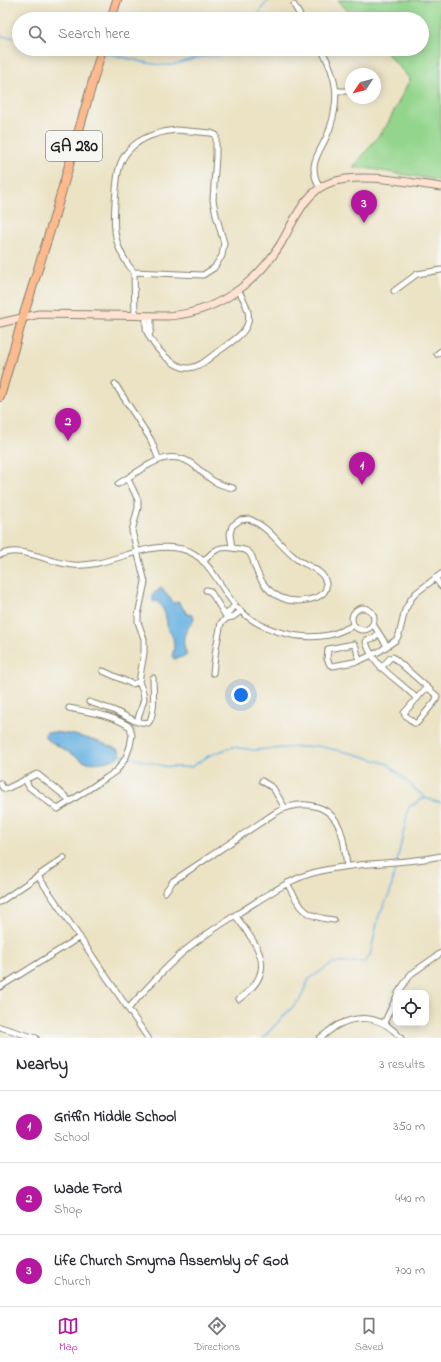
<!DOCTYPE html>
<style>
:root{--surface:#fff;--page:#f7f7f7;--text:#2b2b33;--muted:#7c7c81;--line:#e1e1e2;--accent:#b5179e}
body{margin:0;font-family:"Indie Flower",sans-serif;background:var(--page);color:var(--text)}
.controls{position:absolute;right:12px;bottom:12px;display:grid;overflow:hidden;border-radius:8px;box-shadow:0 2px 10px #0003}
.controls button{width:36px;height:36px;display:grid;place-items:center;padding:0;border:0;border-bottom:1px solid var(--line);background:var(--surface);color:var(--text);font:20px sans-serif}
.compass{position:absolute;left:345px;top:68px;width:36px;height:36px;border-radius:50%;background:var(--surface);box-shadow:0 2px 10px #0003;rotate:235deg}
.you{position:absolute;left:241px;top:695px;width:14px;height:14px;margin:-10px;border:3px solid #fff;border-radius:50%;background:#1a73e8;box-shadow:0 0 0 6px #1a73e833}
.badge{display:grid;place-items:center;width:26px;height:26px;border-radius:50%;background:var(--accent);color:#fff;font-size:13px;font-weight:700}
.pin{position:absolute;translate:-50% -33px;filter:drop-shadow(0 1px 2px #0008)}
.pin::after{content:'';position:absolute;top:21px;width:14px;height:12px;background:inherit;clip-path:polygon(0 0,100% 0,50% 100%)}
.list{margin:0;padding:0;list-style:none}
h2{display:flex;justify-content:space-between;align-items:center;height:52px;margin:0;padding:0 16px;font-size:17px}
h2 small{font-size:13px;font-weight:400;color:var(--muted)}
.list li{display:grid;grid-template-columns:26px 1fr auto;gap:12px;align-items:center;box-sizing:border-box;height:72px;padding:0 16px;border-top:1px solid var(--line)}
.list b{display:block;font-size:15px;white-space:nowrap}
.list p{margin:0;font-size:13px;white-space:nowrap;color:var(--muted)}
.list em{font-size:13px;font-style:normal;color:var(--muted)}
.icon{flex:none;width:22px;height:22px;fill:none;stroke:currentColor;stroke-width:2;stroke-linecap:round;stroke-linejoin:round}
.map{position:relative;flex:none;width:441px;height:1038px;overflow:hidden}
.search{position:absolute;background:var(--surface);box-shadow:0 2px 10px #0003;left:12px;right:12px;top:12px;height:44px;display:flex;align-items:center;gap:10px;box-sizing:border-box;padding:0 14px;border-radius:22px;color:var(--muted);font-size:15px}
.sheet{height:268px;background:var(--surface)}
nav{display:flex;justify-content:space-around;align-items:center;box-sizing:border-box;height:56px;border-top:1px solid var(--line);background:var(--surface);font-size:11px;color:var(--muted)}
nav a{display:grid;justify-items:center;gap:2px}
nav .on{color:var(--accent)}
.map>svg:first-child{display:block}
.green{fill:#93d58c;stroke:#587854}
.water{fill:#6bb3e2;stroke:#44687f}
.lines{fill:none;stroke-linecap:round;stroke-linejoin:round}
.stream{stroke:#6bb3e2;stroke-width:1.5}
.street-casing{stroke:#848070;stroke-width:7}
.secondary-casing{stroke:#848070;stroke-width:9}
.primary-casing{stroke:#848070;stroke-width:10}
.street{stroke:#fff;stroke-width:5}
.secondary{stroke:#fee3d2;stroke-width:7}
.primary{stroke:#fcba8e;stroke-width:8}
.labels{text-anchor:middle;dominant-baseline:central;stroke-width:3.5;stroke-linejoin:round;paint-order:stroke}
.shield{fill:#f6f6f2;stroke:#5d5d5c;stroke-width:1}
.shield-label{font-size:17px;font-weight:bold;fill:#1c1c1c}
</style>
<div class="map">
<svg width="441" height="1038" viewBox="0 0 441 1038">
<rect width="100%" height="100%" fill="#f6f6f2"/>
<filter id="ink" filterUnits="userSpaceOnUse"><feTurbulence type="fractalNoise" baseFrequency=".025" numOctaves="2"/><feDisplacementMap in="SourceGraphic" scale="8" xChannelSelector="R" yChannelSelector="G"/><feConvolveMatrix kernelMatrix="1 2 1 2 8 2 1 2 1" color-interpolation-filters="sRGB"/></filter>
<filter id="wash" filterUnits="userSpaceOnUse"><feTurbulence type="fractalNoise" baseFrequency=".012" numOctaves="4" result="noise"/><feDisplacementMap in="SourceGraphic" scale="16" xChannelSelector="R" yChannelSelector="G"/><feGaussianBlur stdDeviation="0.9" result="paint"/><feColorMatrix in="noise" values="0 0 0 0 0 0 0 0 0 0 0 0 0 0 0 0 0 1.4 0 .05"/><feComposite in="paint" operator="in"/></filter>
<g filter="url(#wash)">
<rect width="100%" height="100%" fill="#ece3c5"/>
<path class="green" d="M338,0H441V181C423,177 406,175 388,172C376,170 366,167 353,168L387,125L410,79L383,49H422V19H355Z"/>
<path class="water" d="M161,588L174,603L179,602L187,614L192,615L194,617C194,622 191,624 188,628C182,636 183,647 187,655L179,658L174,659L172,656C175,647 175,636 168,630C166,618 166,610 157,601L153,602V594Z
M47,732C71,732 97,740 119,750L121,755C113,762 96,764 85,762L48,740L44,735Z"/>
<g class="lines">
<path class="stream" d="M257,19L261,9L269,0
M0,36L19,38
M74,49L98,52
M103,53C126,56 147,66 170,65C181,64 192,58 203,57C216,56 228,56 239,49
M121,755L168,767H191L210,755L233,747L253,750L318,746L355,754L388,764L425,798L441,803
M263,1038L300,999L309,979L333,963L365,962L370,955L379,915L390,893L409,807L425,798"/>
</g>
</g>
<g filter="url(#ink)">
<g class="lines">
<defs>
<path id="street" d="M294,5L302,19
M336,91H351
M176,130L211,133L216,135V156L213,200L216,215L224,243L222,256L219,260L214,268L203,275L134,272C111,246 113,222 116,190C117,178 118,165 125,155C136,139 157,132 176,130Z
M320,188C305,161 322,153 330,128C340,98 337,76 321,49
M134,272L135,316
M394,291L417,274L441,270
M146,316C146,321 145,327 147,332C153,346 173,369 189,368C200,367 208,359 216,353C244,333 261,325 238,290
M149,335L151,330V316
M437,354L441,351
M115,384L151,440L159,460
M128,479L138,500V508L132,531L145,582L138,615V622L144,639V653L139,682L143,692L144,699L137,722
M118,484C142,470 169,443 196,467C210,479 214,484 233,488
M249,519C270,527 280,547 298,560C306,565 317,568 323,576C337,599 302,603 288,600C269,595 260,582 254,564C253,559 252,554 247,551C244,549 237,549 232,548L230,534L232,526L240,520Z
M0,555C21,544 50,564 73,565C110,568 144,540 182,549C209,555 219,587 235,605C256,630 298,641 329,635C338,633 346,629 354,625
M203,562C213,551 218,546 232,548
M435,578L441,586
M206,590L210,591L212,594L227,618
M352 619a11 11 0 1 1 22 0a11 11 0 1 1-22 0Z
M227,618L233,617L241,611
M373,624L387,646
M367,640L366,642C374,669 399,679 417,699
M367,640L374,638L378,633
M354,644L356,647L359,661L333,666L330,665L327,659L328,649Z
M359,661L380,651L396,640L399,635L405,610L411,599L416,593L441,574
M381,668L390,658L393,657L437,696L436,700L417,723H414L405,715L404,713L427,687
M103,671L132,684L139,682
M213,673L216,648L221,623L227,618L228,613L235,605
M89,702L113,710L135,721L148,723C156,716 153,688 153,678
M25,779L29,787L58,809L106,778L116,771L121,765L126,757L130,746L132,735L130,727C114,715 88,712 69,708
M262,781L273,788L285,808
M0,783L3,788L6,789L37,774L66,797L69,802
M38,876L148,1038
M287,883C301,908 303,917 334,920
M165,892L173,881L275,813C298,800 329,801 340,829C345,841 345,854 347,866
M0,902L64,858
M235,915C257,946 280,970 239,999
M0,987L80,937
M398,993L411,974L441,953
M128,1009C147,988 166,966 188,948C209,931 233,917 256,902C277,889 296,876 321,871C360,861 401,865 441,856
M384,1023L396,998
M0,1027L36,1038
M320,1038C326,1034 332,1028 338,1025C362,1013 384,1018 401,1038"/>
<path id="secondary" d="M0,323L39,314L166,316C213,314 255,285 280,245C294,222 304,191 332,182C363,172 410,183 441,187"/>
<path id="primary" d="M111,19L117,0
M0,397L23,317L54,218L102,49"/>
</defs>
<use href="#street" class="street-casing"/>
<use href="#secondary" class="secondary-casing"/>
<use href="#primary" class="primary-casing"/>
<use href="#street" class="street"/>
<use href="#secondary" class="secondary"/>
<use href="#primary" class="primary"/>
</g>
</g>
<g class="labels">
<rect class="shield" x="46" y="131" width="56" height="30" rx="3"/>
<g class="shield-label">
<text x="74" y="146">GA 280</text>
</g>
</g>
</svg>
<div class="controls">
<button><svg class="icon" aria-label="locate" viewBox="0 0 24 24"><circle cx="12" cy="12" r="6"/><path d="M12 2v4M12 18v4M2 12h4M18 12h4"/></svg></button>
</div>
<svg class="compass" viewBox="-18 -18 36 36"><path d="M0-13l5 13h-10z" fill="#e53935"/><path d="M0 13l5-13h-10z" fill="#7c7c81"/></svg>
<div class="you"></div>
<div class="pin badge" style="left:362px;top:485px">1</div>
<div class="pin badge" style="left:68px;top:441px">2</div>
<div class="pin badge" style="left:364px;top:223px">3</div>
<div class="search"><svg class="icon" aria-label="search" viewBox="0 0 24 24"><circle cx="10" cy="10" r="6"/><path d="M15 15l6 6"/></svg>Search here</div>
</div>
<section class="sheet">
<h2>Nearby<small>3 results</small></h2>
<ul class="list">
<li><span class="badge">1</span><div><b>Griffin Middle School</b><p>School</p></div><em>350 m</em></li>
<li><span class="badge">2</span><div><b>Wade Ford</b><p>Shop</p></div><em>440 m</em></li>
<li><span class="badge">3</span><div><b>Life Church Smyrna Assembly of God</b><p>Church</p></div><em>700 m</em></li>
</ul>
</section>
<nav>
<a class="on"><svg class="icon" aria-label="map" viewBox="0 0 24 24"><path d="M3 6l6-2 6 2 6-2v14l-6 2-6-2-6 2zM9 4v14M15 6v14"/></svg>Map</a>
<a><svg class="icon" aria-label="directions" viewBox="0 0 24 24"><path d="M12 3l9 9-9 9-9-9zM9 14v-3h6M13 9l2 2-2 2"/></svg>Directions</a>
<a><svg class="icon" aria-label="saved" viewBox="0 0 24 24"><path d="M7 4h10v16l-5-4-5 4z"/></svg>Saved</a>
</nav>
